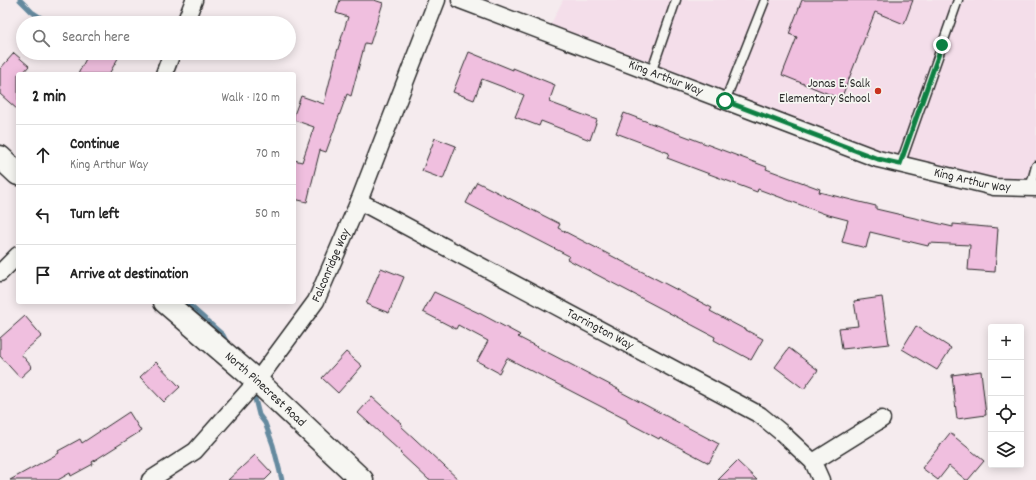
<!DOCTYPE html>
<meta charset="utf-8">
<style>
:root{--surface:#fff;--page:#f6f6f6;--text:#222;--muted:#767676;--line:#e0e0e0}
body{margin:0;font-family:Dekko,sans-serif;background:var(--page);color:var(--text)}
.controls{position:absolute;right:12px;bottom:12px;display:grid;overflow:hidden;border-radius:4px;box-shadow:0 2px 10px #0003}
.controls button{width:36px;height:36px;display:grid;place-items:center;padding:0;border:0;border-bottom:1px solid var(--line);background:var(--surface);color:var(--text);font:20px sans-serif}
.stop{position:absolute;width:12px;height:12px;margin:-9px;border:3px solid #0b8043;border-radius:50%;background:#fff}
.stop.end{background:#0b8043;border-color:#fff;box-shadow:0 1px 4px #0008}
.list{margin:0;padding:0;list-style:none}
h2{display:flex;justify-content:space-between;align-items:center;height:52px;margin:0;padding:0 16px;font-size:17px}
h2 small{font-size:13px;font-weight:400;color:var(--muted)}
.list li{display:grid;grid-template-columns:26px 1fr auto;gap:12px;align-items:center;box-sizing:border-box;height:60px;padding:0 16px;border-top:1px solid var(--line)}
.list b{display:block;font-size:15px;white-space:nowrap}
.list p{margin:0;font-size:13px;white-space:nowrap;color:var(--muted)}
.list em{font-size:13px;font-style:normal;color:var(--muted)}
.icon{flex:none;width:22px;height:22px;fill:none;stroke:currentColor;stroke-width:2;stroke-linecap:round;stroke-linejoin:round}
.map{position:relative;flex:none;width:1036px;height:480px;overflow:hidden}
.search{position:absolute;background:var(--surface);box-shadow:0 2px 10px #0003;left:16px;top:16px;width:280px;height:44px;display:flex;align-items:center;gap:10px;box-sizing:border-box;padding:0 14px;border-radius:22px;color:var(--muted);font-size:15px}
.panel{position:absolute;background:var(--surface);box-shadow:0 2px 10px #0003;left:16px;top:72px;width:280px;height:232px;border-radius:4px}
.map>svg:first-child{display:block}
.built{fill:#f4deea}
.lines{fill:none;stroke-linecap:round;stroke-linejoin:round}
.stream{stroke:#658a9f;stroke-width:5}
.building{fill:#f0bfdf;stroke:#2b2b2b}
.lane-casing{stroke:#2b2b2b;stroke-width:11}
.street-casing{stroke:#2b2b2b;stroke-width:19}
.secondary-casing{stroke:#2b2b2b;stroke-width:25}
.lane{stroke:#f6f6f2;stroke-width:8}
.street{stroke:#f6f6f2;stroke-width:16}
.secondary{stroke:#f6f6f2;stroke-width:22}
.route{stroke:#0b8043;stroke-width:5}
.poi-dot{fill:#c8321e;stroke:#f6f6f2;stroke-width:1.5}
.labels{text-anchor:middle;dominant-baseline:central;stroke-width:3.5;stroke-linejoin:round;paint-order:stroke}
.street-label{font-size:13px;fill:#2b2b2b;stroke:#f6f6f2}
.poi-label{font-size:13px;fill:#2b2b2b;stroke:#f6f6f2;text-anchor:end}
</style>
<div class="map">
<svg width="1036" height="480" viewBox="0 0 1036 480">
<rect width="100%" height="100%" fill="#f5ebee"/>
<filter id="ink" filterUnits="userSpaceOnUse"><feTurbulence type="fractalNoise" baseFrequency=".025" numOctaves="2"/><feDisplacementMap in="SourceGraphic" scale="8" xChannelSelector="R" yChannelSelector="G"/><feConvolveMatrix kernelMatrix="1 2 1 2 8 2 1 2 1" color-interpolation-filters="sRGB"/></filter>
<g filter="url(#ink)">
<path class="built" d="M563,0H1036V180L991,178L891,155L550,26Z"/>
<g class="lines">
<path class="stream" d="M20,0L32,12L49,23
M186,302L223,335L228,345
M255,399L259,415L265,423L273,445L282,480"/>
</g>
<path class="building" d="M340,0H374L383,3L370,44L365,43L351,96L347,94L326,152L320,150L307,202L294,199V160L302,162L314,127L294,120V115L301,96L324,104L337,52L348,17L336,13Z
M802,0H913L904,24L875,12L841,99L782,75L797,37L789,34Z
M469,52L513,70V68L555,85L549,102L597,120L590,140L541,121L539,126L515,117L524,95L482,79L474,100L453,92Z
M14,53L29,66L22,74H18V110L0,94V69Z
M89,53H121L109,74H78Z
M624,113L767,167L766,169L820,189L819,192L876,206V209L953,227V224L998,228L995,272L968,270L970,245L929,243L928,246L870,232L866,248L842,242L848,220L825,214L758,189L757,192L667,158L669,153L616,133Z
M435,138L456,146L443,179L422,171Z
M477,182L560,224L558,228L712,308L710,311L763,339L751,360L714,340L715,337L567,259L569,256L466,203Z
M381,268L404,277L389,313L366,304Z
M434,292L481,314L520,335L518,337L620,390L619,391L719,444L709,463L660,437L659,439L627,422V420L507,358L499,373L477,361L488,341L458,325L456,329L423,312Z
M882,297L889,344L842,349L839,328L858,326L854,301Z
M25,316L42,336L21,354L32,367L20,378L0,356V338Z
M916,326L951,348L937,370L902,349Z
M789,348L818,370L804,389L775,367Z
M346,352L362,366L338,393L322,378Z
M156,362L180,387L164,402L140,377Z
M981,371L986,415L957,419L952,375Z
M372,397L402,424L401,426L459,480H429L400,453L401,452L358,413Z
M129,412L141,431L92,462L93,464L71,476L70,473L58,480H10L59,453L58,451L80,439L82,443Z
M950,433L984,461L968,480H966L949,466L938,480L922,468Z
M255,455L272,473L265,480H228Z
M737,461L757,480H718Z"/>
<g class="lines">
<defs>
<path id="lane" d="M651,73L676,0
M725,101L765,0
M900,165L958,0
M1030,188L1036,166"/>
<g id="street">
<path id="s1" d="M460,0L878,159L994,187L1036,188"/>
<path d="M185,23L194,0"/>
<path d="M164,74L172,53"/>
<path id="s2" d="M359,201L760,415L782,433L813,462L821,480"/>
<path d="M0,273L18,255"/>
<path d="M813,462L882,419"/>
<path id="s3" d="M150,480L195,451L257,381L316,301L359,201L437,0"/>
</g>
<g id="secondary">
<path d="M0,157L18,174"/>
<path id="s4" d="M165,302L257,381L362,480"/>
</g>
</defs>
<use href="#lane" class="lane-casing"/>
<use href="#street" class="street-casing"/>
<use href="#secondary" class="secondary-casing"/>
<use href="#lane" class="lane"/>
<use href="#street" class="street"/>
<use href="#secondary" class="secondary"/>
</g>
</g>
<g class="lines" filter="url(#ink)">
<path class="route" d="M725,101L878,159L900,164L942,45"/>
</g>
<circle class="poi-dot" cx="878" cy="91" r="4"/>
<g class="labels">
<g class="street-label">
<text stroke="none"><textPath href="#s1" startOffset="220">King Arthur Way</textPath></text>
<text stroke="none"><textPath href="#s1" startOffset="544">King Arthur Way</textPath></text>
<text stroke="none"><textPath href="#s3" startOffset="285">Falconridge Way</textPath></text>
<text stroke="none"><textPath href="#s2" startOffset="273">Tarrington Way</textPath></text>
<text stroke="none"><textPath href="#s4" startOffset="133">North Pinecrest Road</textPath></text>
</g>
<g class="poi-label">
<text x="870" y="84">Jonas E. Salk<tspan x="870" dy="15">Elementary School</tspan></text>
</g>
</g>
</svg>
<div class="controls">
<button>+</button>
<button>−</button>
<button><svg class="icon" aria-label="locate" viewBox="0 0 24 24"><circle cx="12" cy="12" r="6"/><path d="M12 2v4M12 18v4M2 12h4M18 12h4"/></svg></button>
<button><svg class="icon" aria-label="layers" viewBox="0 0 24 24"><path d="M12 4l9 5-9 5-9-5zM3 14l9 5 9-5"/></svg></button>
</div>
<div class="stop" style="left:725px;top:101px"></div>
<div class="stop end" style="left:942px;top:45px"></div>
<div class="search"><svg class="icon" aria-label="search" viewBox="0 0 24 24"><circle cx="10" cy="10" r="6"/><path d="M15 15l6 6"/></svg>Search here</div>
<section class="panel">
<h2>2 min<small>Walk · 120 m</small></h2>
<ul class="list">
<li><svg class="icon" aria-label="ahead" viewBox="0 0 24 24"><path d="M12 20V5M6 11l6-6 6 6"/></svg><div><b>Continue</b><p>King Arthur Way</p></div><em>70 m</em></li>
<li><svg class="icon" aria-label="left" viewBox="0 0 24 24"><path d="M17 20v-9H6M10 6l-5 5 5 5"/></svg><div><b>Turn left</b></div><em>50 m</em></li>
<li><svg class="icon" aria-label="arrive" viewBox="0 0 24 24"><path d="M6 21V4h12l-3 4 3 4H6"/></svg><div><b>Arrive at destination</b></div></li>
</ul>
</section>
</div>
